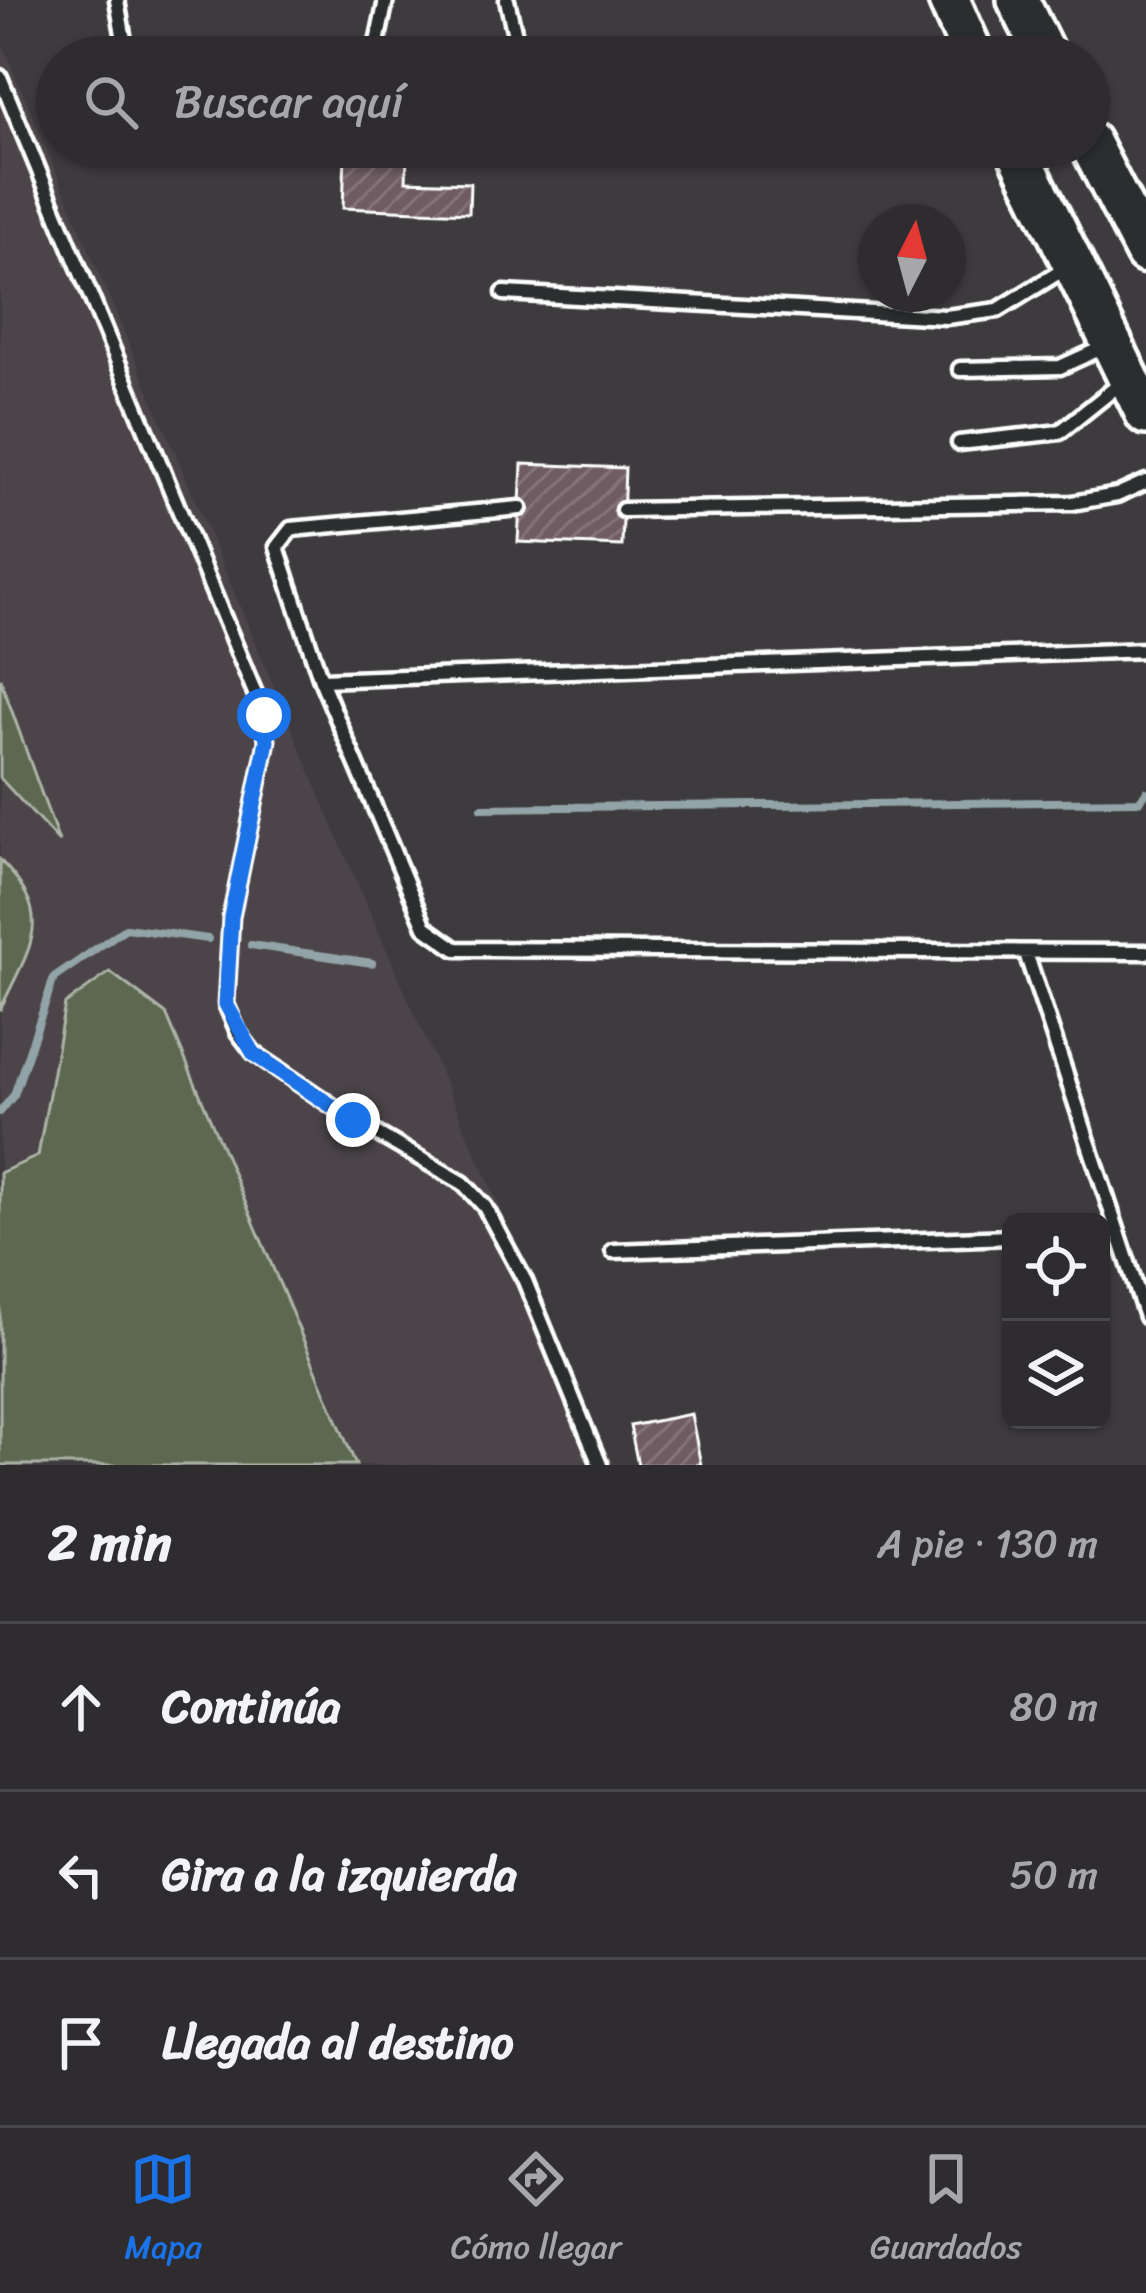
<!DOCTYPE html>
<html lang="es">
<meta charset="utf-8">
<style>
:root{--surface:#2e2c2e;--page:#363436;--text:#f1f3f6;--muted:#a7a7aa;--line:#49484a;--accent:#1a73e8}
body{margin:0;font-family:Sriracha,sans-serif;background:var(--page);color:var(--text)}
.controls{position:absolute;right:36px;bottom:36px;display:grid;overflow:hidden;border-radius:18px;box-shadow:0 3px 9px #0004}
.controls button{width:108px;height:108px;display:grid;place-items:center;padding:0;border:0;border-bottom:3px solid var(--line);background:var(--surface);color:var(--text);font:60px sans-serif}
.compass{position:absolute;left:858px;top:204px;width:108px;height:108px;border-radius:50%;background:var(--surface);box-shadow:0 3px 9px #0004;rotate:6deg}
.stop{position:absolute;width:36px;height:36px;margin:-27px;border:9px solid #1a73e8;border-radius:50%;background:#fff}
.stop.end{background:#1a73e8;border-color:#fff;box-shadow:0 3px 12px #0008}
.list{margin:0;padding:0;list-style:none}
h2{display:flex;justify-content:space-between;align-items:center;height:156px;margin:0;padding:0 48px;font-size:51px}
h2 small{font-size:39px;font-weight:400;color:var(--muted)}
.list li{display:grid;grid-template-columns:78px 1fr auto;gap:36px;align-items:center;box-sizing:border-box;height:168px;padding:0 48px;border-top:3px solid var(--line)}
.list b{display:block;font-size:45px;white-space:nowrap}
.list em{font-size:39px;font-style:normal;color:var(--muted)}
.icon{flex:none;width:66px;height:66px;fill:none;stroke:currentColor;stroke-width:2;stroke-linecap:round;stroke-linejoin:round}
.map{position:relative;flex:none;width:1146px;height:1465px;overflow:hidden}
.search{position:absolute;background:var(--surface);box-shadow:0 3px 9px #0004;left:36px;right:36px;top:36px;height:132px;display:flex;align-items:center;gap:30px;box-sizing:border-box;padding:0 42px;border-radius:66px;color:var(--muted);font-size:45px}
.sheet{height:660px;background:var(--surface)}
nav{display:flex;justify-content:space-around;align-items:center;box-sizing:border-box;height:168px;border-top:3px solid var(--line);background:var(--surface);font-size:33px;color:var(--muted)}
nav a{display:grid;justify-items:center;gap:6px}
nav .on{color:var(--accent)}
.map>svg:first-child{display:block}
.built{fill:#4c4549}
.grass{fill:#5b6850;stroke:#adb4a8;stroke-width:3}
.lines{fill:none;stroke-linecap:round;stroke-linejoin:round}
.stream{stroke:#92a4a7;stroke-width:8}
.building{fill:url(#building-hatch);stroke:#fff;stroke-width:3}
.service-casing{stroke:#fff;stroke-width:21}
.trunk-casing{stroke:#fff;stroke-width:48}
.service{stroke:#2a2d2e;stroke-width:12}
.trunk{stroke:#2a2d2e;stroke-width:39}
.route{stroke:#1a73e8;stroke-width:15}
</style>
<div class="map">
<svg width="1146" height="1465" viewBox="0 0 1146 1465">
<defs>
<pattern id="building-hatch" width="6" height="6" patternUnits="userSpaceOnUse" patternTransform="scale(3)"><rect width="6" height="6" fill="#6e5c62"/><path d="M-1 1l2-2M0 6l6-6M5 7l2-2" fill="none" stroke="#84747a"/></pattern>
</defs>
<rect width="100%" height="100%" fill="#3e3b3e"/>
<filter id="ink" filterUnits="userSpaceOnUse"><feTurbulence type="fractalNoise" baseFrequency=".00833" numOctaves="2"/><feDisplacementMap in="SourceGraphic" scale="24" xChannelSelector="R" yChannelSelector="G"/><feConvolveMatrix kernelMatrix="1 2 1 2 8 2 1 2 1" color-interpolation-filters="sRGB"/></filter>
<g filter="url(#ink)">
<path class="built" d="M0,39L354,876L613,1465H0Z"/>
<path class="grass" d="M0,678L59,842L0,778Z
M0,860C57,918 30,946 0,1010Z
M110,972L166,1014L356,1465H0V1173L38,1156L65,1004Z"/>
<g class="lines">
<path class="stream" d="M482,808L1140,801L1146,792
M251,945L372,963
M0,1112L14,1095L54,978L126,928L208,939"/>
</g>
<path class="building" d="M345,154L407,156L406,181L470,183L469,213L343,208Z
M522,464L625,468L622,546L518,542Z
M691,1414L701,1465H638L630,1426Z"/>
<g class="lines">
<defs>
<path id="service" d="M117,0L127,57
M507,0L520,57
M374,57L386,0
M0,77L264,715L267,741L231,917L226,1004L238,1032L254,1053L353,1120L463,1183L485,1207L525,1281L600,1465
M764,147L816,148
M504,293L946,317L998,310L1066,268
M960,369L1060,367L1104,347
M959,443L1060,432L1125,380
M520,508L291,529L277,547L321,680L425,927L456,949L1146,952
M623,510L1072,503L1117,495L1146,482
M321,680L1146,650
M1026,953L1146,1317
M613,1251L1011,1237"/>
<path id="trunk" d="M949,0L974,57
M1018,0L1046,57
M1089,142L1146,253
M1016,147L1146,414"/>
</defs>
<use href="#service" class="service-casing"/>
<use href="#trunk" class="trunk-casing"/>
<use href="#service" class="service"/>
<use href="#trunk" class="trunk"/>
</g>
</g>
<g class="lines" filter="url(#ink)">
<path class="route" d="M264,715L267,741L231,917L226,1004L254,1054L353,1120"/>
</g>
</svg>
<div class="controls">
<button><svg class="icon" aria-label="locate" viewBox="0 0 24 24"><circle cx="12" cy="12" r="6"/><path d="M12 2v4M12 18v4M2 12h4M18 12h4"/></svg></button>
<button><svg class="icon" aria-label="layers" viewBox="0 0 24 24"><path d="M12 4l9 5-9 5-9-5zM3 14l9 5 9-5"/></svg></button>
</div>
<svg class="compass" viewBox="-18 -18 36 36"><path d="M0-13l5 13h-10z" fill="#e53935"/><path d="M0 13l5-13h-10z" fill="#a7a7aa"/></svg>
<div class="stop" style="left:264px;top:715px"></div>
<div class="stop end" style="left:353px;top:1120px"></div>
<div class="search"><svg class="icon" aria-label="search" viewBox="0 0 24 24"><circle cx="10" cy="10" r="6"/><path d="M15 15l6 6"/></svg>Buscar aquí</div>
</div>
<section class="sheet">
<h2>2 min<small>A pie · 130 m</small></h2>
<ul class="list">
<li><svg class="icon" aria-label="ahead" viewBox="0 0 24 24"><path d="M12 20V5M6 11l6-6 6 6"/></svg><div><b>Continúa</b></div><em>80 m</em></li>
<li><svg class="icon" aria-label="left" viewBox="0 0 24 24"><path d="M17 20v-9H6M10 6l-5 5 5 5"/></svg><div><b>Gira a la izquierda</b></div><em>50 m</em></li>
<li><svg class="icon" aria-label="arrive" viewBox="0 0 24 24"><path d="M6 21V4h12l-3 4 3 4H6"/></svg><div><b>Llegada al destino</b></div></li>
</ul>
</section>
<nav>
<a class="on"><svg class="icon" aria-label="map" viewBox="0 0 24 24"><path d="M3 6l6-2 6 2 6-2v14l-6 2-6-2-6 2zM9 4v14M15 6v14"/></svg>Mapa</a>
<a><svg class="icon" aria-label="directions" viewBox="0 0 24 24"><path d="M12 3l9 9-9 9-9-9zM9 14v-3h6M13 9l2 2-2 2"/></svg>Cómo llegar</a>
<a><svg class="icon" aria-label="saved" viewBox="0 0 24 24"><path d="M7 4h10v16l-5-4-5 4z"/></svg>Guardados</a>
</nav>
